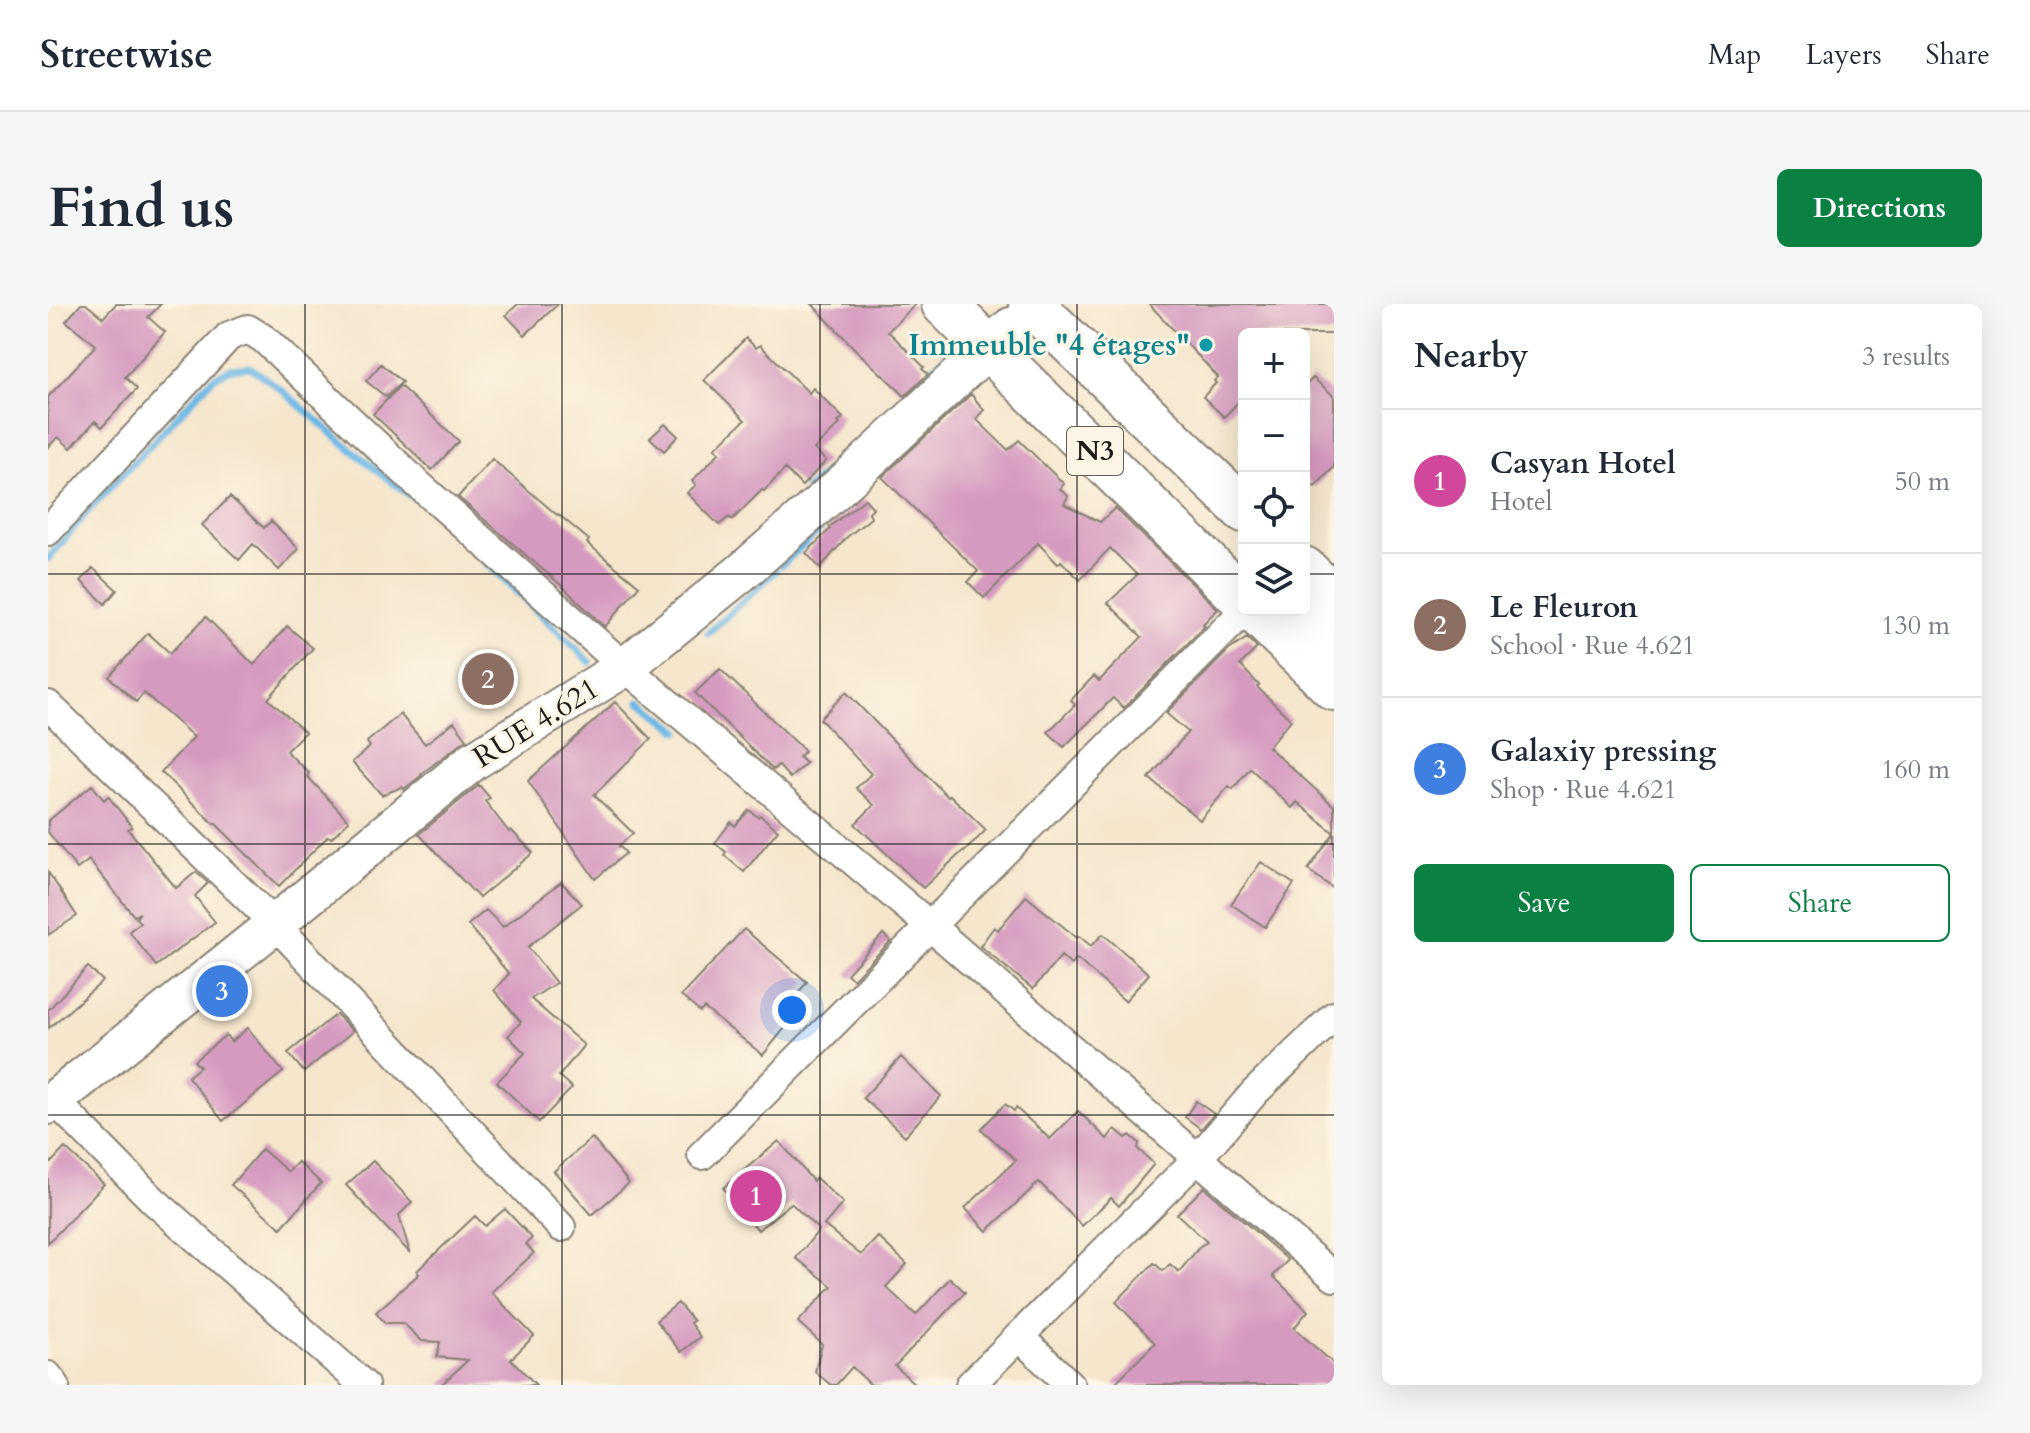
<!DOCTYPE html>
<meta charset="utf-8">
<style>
:root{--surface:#fff;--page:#f6f6f7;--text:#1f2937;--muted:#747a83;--line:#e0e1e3;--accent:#0b8043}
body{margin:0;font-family:Cardo,serif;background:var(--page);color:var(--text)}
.controls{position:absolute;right:24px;top:24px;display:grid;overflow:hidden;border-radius:12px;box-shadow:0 8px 32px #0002}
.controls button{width:72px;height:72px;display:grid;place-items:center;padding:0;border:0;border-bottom:2px solid var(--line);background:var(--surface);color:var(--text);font:40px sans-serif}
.you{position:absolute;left:744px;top:706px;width:28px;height:28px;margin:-20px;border:6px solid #fff;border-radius:50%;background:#1a73e8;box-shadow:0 0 0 12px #1a73e833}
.badge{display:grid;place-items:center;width:52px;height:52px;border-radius:50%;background:var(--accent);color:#fff;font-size:26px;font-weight:700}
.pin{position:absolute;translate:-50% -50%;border:4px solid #fff;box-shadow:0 2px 8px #0006}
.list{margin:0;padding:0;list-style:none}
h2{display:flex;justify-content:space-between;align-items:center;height:104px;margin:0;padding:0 32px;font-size:34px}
h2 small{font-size:26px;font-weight:400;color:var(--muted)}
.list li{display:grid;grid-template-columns:52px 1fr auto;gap:24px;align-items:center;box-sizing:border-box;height:144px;padding:0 32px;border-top:2px solid var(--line)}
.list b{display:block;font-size:30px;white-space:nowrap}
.list p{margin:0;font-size:26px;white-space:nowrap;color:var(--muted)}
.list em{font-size:26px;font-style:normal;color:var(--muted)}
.actions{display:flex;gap:16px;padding:24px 32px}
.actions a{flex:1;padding:18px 0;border:2px solid var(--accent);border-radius:12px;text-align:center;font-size:28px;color:var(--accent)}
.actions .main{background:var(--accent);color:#fff}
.icon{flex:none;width:44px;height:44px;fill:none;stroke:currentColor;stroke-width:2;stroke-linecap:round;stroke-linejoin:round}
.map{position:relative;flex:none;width:1286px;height:1081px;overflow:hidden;border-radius:12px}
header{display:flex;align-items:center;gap:48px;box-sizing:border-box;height:112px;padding:0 40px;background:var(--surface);border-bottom:2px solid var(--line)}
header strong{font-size:38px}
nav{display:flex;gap:44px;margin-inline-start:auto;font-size:28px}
.intro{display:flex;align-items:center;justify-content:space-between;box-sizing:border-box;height:192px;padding:0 48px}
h1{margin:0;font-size:56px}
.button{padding:20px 36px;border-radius:12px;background:var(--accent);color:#fff;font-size:28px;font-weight:700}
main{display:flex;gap:48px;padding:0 48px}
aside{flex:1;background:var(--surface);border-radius:12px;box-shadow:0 8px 32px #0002}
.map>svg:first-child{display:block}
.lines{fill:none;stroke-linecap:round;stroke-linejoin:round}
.stream{stroke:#6cb7e5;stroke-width:7}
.building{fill:#d59abf}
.street-casing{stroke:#888174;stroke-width:32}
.secondary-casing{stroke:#888174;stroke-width:42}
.highway-casing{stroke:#888174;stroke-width:48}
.street{stroke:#fff;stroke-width:28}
.secondary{stroke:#fff;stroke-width:38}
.highway{stroke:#fff;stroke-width:44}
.grid{fill:none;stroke:#1c1c1c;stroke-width:2;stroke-opacity:0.55}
.culture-dot{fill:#0f9aa8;stroke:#fcf5e5;stroke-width:3}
.labels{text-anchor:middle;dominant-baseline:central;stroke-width:6;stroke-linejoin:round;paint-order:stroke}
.shield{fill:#fcf5e5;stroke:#5f5d58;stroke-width:2}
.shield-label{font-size:28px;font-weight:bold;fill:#1c1c1c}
.culture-label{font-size:30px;font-weight:bold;fill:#0d838f;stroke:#fcf5e5;text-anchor:end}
.street-label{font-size:30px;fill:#1c1c1c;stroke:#fcf5e5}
</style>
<header>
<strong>Streetwise</strong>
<nav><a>Map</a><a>Layers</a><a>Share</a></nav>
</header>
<div class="intro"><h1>Find us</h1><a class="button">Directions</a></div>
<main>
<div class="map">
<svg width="1286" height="1081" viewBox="0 0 1286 1081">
<rect width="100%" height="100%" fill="#fcf5e5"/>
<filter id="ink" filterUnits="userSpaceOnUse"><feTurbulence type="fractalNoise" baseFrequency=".0125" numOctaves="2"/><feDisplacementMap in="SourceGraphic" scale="16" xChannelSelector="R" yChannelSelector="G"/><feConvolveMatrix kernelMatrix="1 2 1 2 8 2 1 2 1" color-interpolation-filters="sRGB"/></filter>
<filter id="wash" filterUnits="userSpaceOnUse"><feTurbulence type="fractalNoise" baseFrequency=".006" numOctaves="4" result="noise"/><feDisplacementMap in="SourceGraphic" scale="32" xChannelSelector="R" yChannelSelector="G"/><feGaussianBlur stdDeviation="1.8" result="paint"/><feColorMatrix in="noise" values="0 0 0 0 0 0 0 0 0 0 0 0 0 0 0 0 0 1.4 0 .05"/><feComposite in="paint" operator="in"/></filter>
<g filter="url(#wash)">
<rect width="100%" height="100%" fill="#f5e6cc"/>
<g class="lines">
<path class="stream" d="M884,65L900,50
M281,127L320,159
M322,161L364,193
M759,186L857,94
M0,255L41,206L165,74L182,65L202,63L231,84L277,123
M436,257L542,358
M734,261L773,224
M660,329L728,267
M592,397L631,427"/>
</g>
<g id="blocks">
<path class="building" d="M33,0H38L55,14L68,0H113L100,13L117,28L77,73L89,85L54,123L47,117L23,144L10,133L0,143V93L48,41L18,17Z
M470,0H510L477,31L458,11Z
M764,0H868L840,27L876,63L874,65L880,70L857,92L809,47Z
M1101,0H1286V30H1196V92L1176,113L1155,93L1168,79L1166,77L1170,73Z
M698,34L708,44L712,41L761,89L765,84L795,114L790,118L792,120L766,145L778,157L754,182L737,165L716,187L714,186L684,216L681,213L671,221L639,189L648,181L644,177L672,148L667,144L697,116L656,76Z
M333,60L354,78L338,93L318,77Z
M1265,74L1286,92V163L1267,183L1256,174V83Z
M352,82L411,137L384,166L325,110Z
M923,90L936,106L928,115L960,146L971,136L1016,180L1012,185L1020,192L1016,200L1052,218L1067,204L1170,305L1155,320L1157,322L1076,404L1065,394L1016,443L1000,428L1027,401L1023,396L1046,372L1051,377L1094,333L1060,299L1089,271L1062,244L1032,276L1013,257L1010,260L990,239L936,294L920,278L930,267L834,173Z
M617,120L630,132L616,147L602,134Z
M444,155L509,211L510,210L541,236L539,239L591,282L557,323L514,282L410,193Z
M182,193L216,224L223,217L251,245L231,266L205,240L191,256L154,221Z
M817,195L825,204L821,208L823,214L799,233L772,264L758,249L782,225L781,223Z
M45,264L69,286L57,300L33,277Z
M158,313L206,361L239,322L265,344L220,395L257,428L238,447L261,469L259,472L301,517L283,534L280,532L231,582L167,519L166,520L113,468L146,433L96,389L88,398L61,373L100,329L122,349Z
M1199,334L1209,344L1192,361L1211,381L1209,383L1243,416L1220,443L1286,502V529L1249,498L1244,504L1202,464L1185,485L1181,482L1152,516L1101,474L1140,428L1118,409L1181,346Z
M672,365L757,447L751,453L758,459L742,474L730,461L725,466L647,389Z
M798,388L900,493L902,491L938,526L916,548L915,547L875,584L807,520L826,501L808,484L823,470L772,415Z
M567,398L603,435L546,491L585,529L571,542L578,549L547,575L480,477Z
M352,410L377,440L406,418L419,435L373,470L374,471L356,485L354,483L334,491L304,458L322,443L319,438Z
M44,481L56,496L60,492L84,523L80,525L128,584L148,568L160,579L147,592L167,618L108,662L81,627L92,619L88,614L92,609L86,612L41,556L29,565L0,528V517Z
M431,481L442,494L437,497L461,528L463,526L485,549L431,594L371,530Z
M701,506L710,513L712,511L730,526L696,568L676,551L678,548L667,539L683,518L687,522Z
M1286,529V585L1260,566Z
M1213,558L1246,580L1217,623L1183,600Z
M0,568L29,612L0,631Z
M513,578L534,600L480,643L508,679L483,695L536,741L511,772L524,784L491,818L449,778L477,749L460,732L473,718L446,686L461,670L420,621L438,606L455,623Z
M978,592L1029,634L1031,632L1043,642L1055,630L1101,670L1077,697L1029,655L1023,661L1013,652L985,685L932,642L946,623L950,626Z
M696,625L759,678L745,695L754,703L715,751L656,704L652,708L633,692Z
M835,630L843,637L805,675L799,670Z
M40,663L55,677L1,724L0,706Z
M288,710L305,727L256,768L240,749Z
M200,724L235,768L175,817L140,773L152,763L146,757L178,731L183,738Z
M853,753L893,792L857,832L815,794Z
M1148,797L1166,810L1153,825L1137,813Z
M957,800L966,807L968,804L1002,835L1030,807L1059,835L1067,825L1078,834L1082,831L1091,839L1090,845L1106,860L1071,902L1063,894L1034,922L991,878L939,927L917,904L968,856L933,825Z
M544,834L581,879L544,911L506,867Z
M731,837L765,877L768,874L795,899L776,921L813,951L830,933L859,960L838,983L868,1011L902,974L917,988L847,1062L868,1081H823L804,1063L788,1081H783L767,1068L774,1040L750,1018L784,982L748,954L771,926L743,899L710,926L675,884Z
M17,844L56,880L0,939V862Z
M214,845L240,868L250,858L273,879L233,924L183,881Z
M325,857L364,898L351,911L362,949L298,881Z
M1156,883L1240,956L1225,972L1260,1007L1246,1024L1286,1060V1081H1065L1107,1039L1068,998L1106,959L1115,967L1122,960L1131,968L1152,942L1159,938L1129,910Z
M457,905L484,934L478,940L486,949L443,988L486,1032L463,1055L488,1081H393L420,1056L389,1053L392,1038L374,1037L355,1019H337L328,1008L371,970L369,967L427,912L437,922Z
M630,999L645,1017L642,1019L652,1033L633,1048L608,1017Z"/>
</g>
</g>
<g filter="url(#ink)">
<use href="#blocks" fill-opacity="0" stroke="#888174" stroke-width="2"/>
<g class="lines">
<defs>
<path id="street" d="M0,227L181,32L200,25L216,35L371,181L577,363L881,621L1286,973
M0,401L227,620L513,923
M6,796L106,897L316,1081
M654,851L1197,306
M971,1032L1022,1081
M0,1072L7,1081
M922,1081L1150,854L1207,788L1286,712"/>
<path id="secondary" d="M0,801L227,620L425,457L577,363L694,268L799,176L963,23"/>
<path id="highway" d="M896,0L1196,296
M983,0L1196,206
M1256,265L1286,294
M1206,306L1286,384
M1250,306L1286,341"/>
</defs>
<use href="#street" class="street-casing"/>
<use href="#secondary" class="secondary-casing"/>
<use href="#highway" class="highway-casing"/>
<use href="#street" class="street"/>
<use href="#secondary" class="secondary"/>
<use href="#highway" class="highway"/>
</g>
</g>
<path class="grid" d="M257,0V1081M514,0V1081M772,0V1081M1029,0V1081M0,270H1196M1256,270H1286M0,540H1286M0,811H1286"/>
<circle class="culture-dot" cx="1158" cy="41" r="8"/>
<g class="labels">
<rect class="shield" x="1019" y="123" width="56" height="48" rx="6"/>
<g class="shield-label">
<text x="1047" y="147">N3</text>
</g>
<g class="culture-label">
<text x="1142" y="41">Immeuble "4 étages"</text>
</g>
<g class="street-label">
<text transform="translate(488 419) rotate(-32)">RUE 4.621</text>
</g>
</g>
</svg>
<div class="controls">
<button>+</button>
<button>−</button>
<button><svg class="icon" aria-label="locate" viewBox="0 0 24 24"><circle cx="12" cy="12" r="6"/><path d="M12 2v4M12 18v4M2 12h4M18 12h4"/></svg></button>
<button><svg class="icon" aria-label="layers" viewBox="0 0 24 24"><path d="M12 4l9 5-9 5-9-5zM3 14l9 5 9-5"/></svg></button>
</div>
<div class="you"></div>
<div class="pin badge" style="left:708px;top:892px;background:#d1479c">1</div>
<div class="pin badge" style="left:440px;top:375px;background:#8d6e63">2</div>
<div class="pin badge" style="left:174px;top:687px;background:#3f7fe0">3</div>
</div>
<aside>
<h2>Nearby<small>3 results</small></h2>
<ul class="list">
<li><span class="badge" style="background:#d1479c">1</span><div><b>Casyan Hotel</b><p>Hotel</p></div><em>50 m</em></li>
<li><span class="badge" style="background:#8d6e63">2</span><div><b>Le Fleuron</b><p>School · Rue 4.621</p></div><em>130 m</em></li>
<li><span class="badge" style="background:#3f7fe0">3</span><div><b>Galaxiy pressing</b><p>Shop · Rue 4.621</p></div><em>160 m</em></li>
</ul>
<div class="actions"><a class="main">Save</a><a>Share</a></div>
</aside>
</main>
